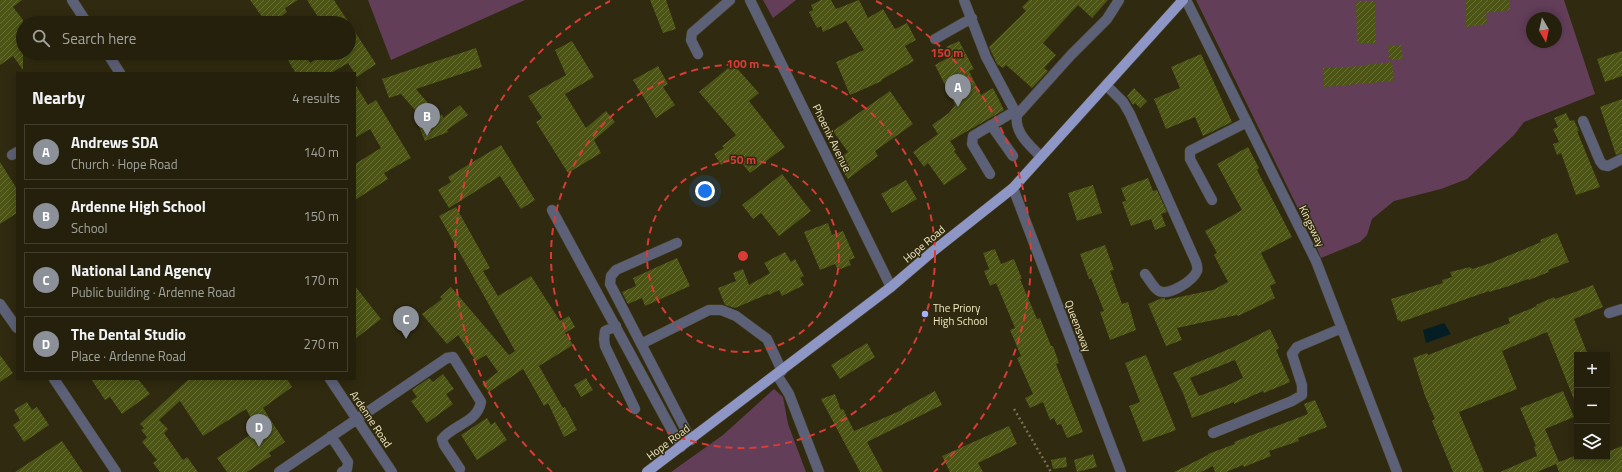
<!DOCTYPE html>
<meta charset="utf-8">
<style>
:root{--surface:#24200c;--page:#2c2815;--text:#f1f3f6;--muted:#a3a39d;--line:#413e2d;--accent:#8c9099}
body{margin:0;font-family:"Titillium Web",sans-serif;background:var(--page);color:var(--text)}
.controls{position:absolute;right:12px;bottom:12px;display:grid;overflow:hidden;border-radius:0px;box-shadow:0 2px 10px #0003}
.controls button{width:36px;height:36px;display:grid;place-items:center;padding:0;border:0;border-bottom:1px solid var(--line);background:var(--surface);color:var(--text);font:20px sans-serif}
.compass{position:absolute;left:1526px;top:12px;width:36px;height:36px;border-radius:50%;background:var(--surface);box-shadow:0 2px 10px #0003;rotate:171deg}
.you{position:absolute;left:705px;top:191px;width:14px;height:14px;margin:-10px;border:3px solid #fff;border-radius:50%;background:#1a73e8;box-shadow:0 0 0 6px #1a73e833}
.badge{display:grid;place-items:center;width:26px;height:26px;border-radius:50%;background:var(--accent);color:#fff;font-size:13px;font-weight:700}
.pin{position:absolute;translate:-50% -33px;filter:drop-shadow(0 1px 2px #0008)}
.pin::after{content:'';position:absolute;top:21px;width:14px;height:12px;background:inherit;clip-path:polygon(0 0,100% 0,50% 100%)}
.list{margin:0;padding:0;list-style:none}
h2{display:flex;justify-content:space-between;align-items:center;height:52px;margin:0;padding:0 16px;font-size:17px}
h2 small{font-size:13px;font-weight:400;color:var(--muted)}
.list li{display:grid;grid-template-columns:26px 1fr auto;gap:12px;align-items:center;box-sizing:border-box;height:56px;margin:0 8px 8px;padding:0 8px;border:1px solid var(--line);border-radius:0px}
.list b{display:block;font-size:15px;white-space:nowrap}
.list p{margin:0;font-size:13px;white-space:nowrap;color:var(--muted)}
.list em{font-size:13px;font-style:normal;color:var(--muted)}
.icon{flex:none;width:22px;height:22px;fill:none;stroke:currentColor;stroke-width:2;stroke-linecap:round;stroke-linejoin:round}
.map{position:relative;flex:none;width:1622px;height:472px;overflow:hidden}
.search{position:absolute;background:var(--surface);box-shadow:0 2px 10px #0003;left:16px;top:16px;width:340px;height:44px;display:flex;align-items:center;gap:10px;box-sizing:border-box;padding:0 14px;border-radius:22px;color:var(--muted);font-size:15px}
.panel{position:absolute;background:var(--surface);box-shadow:0 2px 10px #0003;left:16px;top:72px;width:340px;height:308px;border-radius:0px}
.map>svg:first-child{display:block}
.green{fill:#633e59;fill-rule:evenodd}
.water{fill:#041e24}
.building{fill:url(#building-hatch);fill-rule:evenodd}
.lines{fill:none;stroke-linecap:round;stroke-linejoin:round}
.minor-casing{stroke:#4b4529;stroke-width:11}
.major-casing{stroke:#4b4529;stroke-width:11}
.path{stroke:#766f50;stroke-width:2.5;stroke-dasharray:2 3;stroke-linecap:butt}
.minor{stroke:#5c6178;stroke-width:10}
.major{stroke:#8e96c6;stroke-width:10}
.ring{fill:none;stroke:#d93b37;stroke-width:2;stroke-dasharray:7 5}
.poi-dot{fill:#a5b1fc;stroke:#302a10;stroke-width:1.5}
.labels{text-anchor:middle;dominant-baseline:central;stroke-width:3;stroke-linejoin:round;paint-order:stroke}
.street-label{font-size:11px;fill:#f2e9c1;stroke:#302a10}
.poi-label{font-size:11px;fill:#f2e9c1;stroke:#302a10;text-anchor:start}
.centre{fill:#d93b37;stroke:#302a10;stroke-width:2}
.ring-label{font-size:12px;text-anchor:middle;font-weight:bold;fill:#d93b37;stroke:#302a10;stroke-width:3;stroke-linejoin:round;paint-order:stroke}
</style>
<div class="map">
<svg width="1622" height="472" viewBox="0 0 1622 472">
<defs>
<pattern id="building-hatch" width="6" height="6" patternUnits="userSpaceOnUse"><rect width="6" height="6" fill="#4c5416"/><path d="M-1 1l2-2M0 6l6-6M5 7l2-2" fill="none" stroke="#666d36"/></pattern>
</defs>
<rect width="100%" height="100%" fill="#302a10"/>
<path class="green" d="M368,0H525L391,60Z
M763,0H796L773,18Z
M1196,0H1564L1595,94L1524,122L1514,135L1467,179L1441,189L1394,201L1372,219L1367,235L1360,242L1321,258L1312,237ZM1532,18H1556V42H1532Z
M774,389L783,397L788,424L806,472H671L723,435Z"/>
<path class="water" d="M1444,323L1451,334L1426,343L1423,330Z"/>
<path class="building" d="M0,0H22L13,7L23,20V70L13,56L0,65Z
M250,0H298L285,8L287,12L275,21L272,16L265,21Z
M307,0H334L376,64L357,77L348,63L331,73H294L295,72L284,53H304L310,63L326,53H349V23H322Z
M650,0H666L676,29L663,33Z
M821,0H831L836,9L859,0L868,18L883,9L895,29L907,23L916,40L905,46L914,61L881,80L882,81L850,95L836,62L864,50L846,21L823,32L821,26L817,28L809,12L813,10L811,5Z
M1029,0H1108L1092,18L1078,5L1043,43L1056,55L1044,68L1048,71L1032,88L1006,65L1003,68L997,64L989,47L1026,11L1022,7Z
M1466,0H1509L1510,10L1486,13L1487,24L1466,27Z
M1356,1H1375L1376,43H1357Z
M572,41L594,77L565,94L586,128L606,111L615,122L594,140L601,153L568,173L536,122L542,118L528,96L566,75L555,50Z
M959,41L974,69L969,71L981,95L993,88L1004,110L950,141L956,150L954,151L967,169L944,185L928,163L924,167L913,152L938,134L932,125L949,113L955,105L935,65L951,56L946,47Z
M1401,45L1403,59L1389,60L1388,46Z
M476,48L482,67L416,89L439,116L442,114L443,118L460,105L468,115L447,130L448,132L425,141L419,127L426,123L401,94L389,98L382,79Z
M1622,51V76L1605,82L1597,59Z
M1201,54L1232,122L1203,136L1195,117L1166,129L1154,99L1180,88L1171,67Z
M1392,62L1394,81L1324,87L1323,68L1364,66V65Z
M733,64L759,93L749,101L785,147L750,173L736,156L721,165L714,154L724,148L722,146L736,135L699,92Z
M658,66L668,84L663,87L675,105L656,118L633,80Z
M355,84L368,105L376,100L411,158L384,173L388,179L355,200V164L381,148L370,129L355,138Z
M1134,88L1147,101L1140,108L1135,103L1133,105L1127,96Z
M890,91L913,124L875,151L878,156L848,179L836,161L848,152L833,131Z
M1622,99V153L1616,155L1600,107Z
M1566,113L1570,121L1574,120L1579,131H1577L1600,187L1576,195L1561,153L1557,155L1553,144L1559,142L1553,129L1558,127L1554,118Z
M501,145L535,200L521,209L500,176L449,208L438,190L451,182L448,177Z
M1248,147L1259,168L1257,170L1292,237L1261,253L1276,283L1270,286L1275,298L1238,316L1237,315L1177,328L1182,340L1166,346L1148,304L1162,298H1165V300L1213,290L1228,282L1214,255L1217,253L1205,231L1242,210L1217,164Z
M0,162L17,189V213L0,224Z
M782,174L811,211L779,236L761,213L753,219L742,205Z
M1148,178L1153,191L1157,190L1167,212L1161,214L1166,226L1155,230L1151,219L1131,226L1122,202L1126,201L1121,188Z
M906,180L917,199L892,213L881,194Z
M1093,185L1102,213L1077,221L1068,193Z
M456,207L490,268L483,271L498,296L531,276L560,321L569,316L575,327L565,333L573,345L539,366L563,408L565,407L577,430L564,437L548,403L544,406L523,369L489,392L482,384L498,372L486,355L476,361L458,335L447,344L422,314L442,299L440,297L451,287L509,355L515,351L439,216Z
M828,223L832,235L843,231L855,258L849,260L851,265L838,270L835,264L820,270L804,232Z
M1557,233L1569,262L1548,270L1549,272L1529,280L1528,279L1509,286L1489,292V291L1401,322L1400,320L1398,321L1391,299L1443,283L1442,280L1452,277L1450,272L1470,267L1472,269L1491,263L1541,242L1540,240Z
M1105,245L1114,270L1110,271L1122,304L1128,302L1136,330L1110,340L1100,312L1104,311L1091,278L1089,279L1080,254Z
M995,249L1001,264L1014,259L1022,279H1020L1037,319L1040,318L1051,346H1053L1059,363L1056,364L1083,432L1067,438L1061,424L1057,425L1054,418L1050,420L1043,402L1030,408L1025,398L1033,394L1017,358L1021,356L1010,330L1015,328L996,283L990,286L984,271L989,269L983,253Z
M785,252L791,262L795,259L804,276L800,278L804,285L782,296L779,290L769,295L768,294L735,308L725,305L718,288L736,281L733,273L743,269L749,285L770,273L764,263Z
M677,258L690,286L645,306L642,298L628,304L622,292L636,286L633,278Z
M1593,285L1603,307L1574,319L1588,355H1577V407L1547,332L1502,351L1517,389L1459,412L1484,472H1453L1432,421L1435,419L1425,396L1413,358L1427,353L1428,355L1510,323L1508,318L1537,306L1536,305L1554,297L1555,299L1575,292Z
M355,286L381,319L355,339Z
M1270,329L1279,348L1276,350L1290,382L1264,393L1263,391L1234,404V402L1192,418L1183,393L1173,373L1229,349ZM1235,360L1243,378L1226,386L1199,396L1190,378Z
M867,343L875,357L840,379L831,365Z
M0,355L13,373L0,382Z
M1146,355L1176,430L1143,442L1129,406L1140,402L1125,363Z
M443,374L454,389L446,394L453,404L427,423L411,401L417,397L412,390L429,378L433,382Z
M586,378L593,390L581,397L574,385Z
M91,379H138L150,394L122,414L110,397L105,400Z
M189,379H287L292,387L263,408L285,442L269,453L271,456L247,472H227L217,458L257,430L246,409L203,436L180,401L159,420L168,429L164,433L183,460L187,457L198,472H160L153,463L157,460L142,442L147,437L141,430L144,428L140,424Z
M935,391L942,405L867,442L883,472H860L821,399L835,394L841,410L843,409L854,431L902,410V409Z
M1563,391L1574,417L1545,429L1559,462L1577,455V457H1607V452L1622,446V472H1559L1556,464L1537,472H1500L1537,456L1534,447L1536,446L1520,408Z
M1315,400L1327,427L1298,438L1299,441L1269,451L1271,456L1244,467L1243,465L1226,472H1215L1213,466L1201,472H1174L1208,455V454L1235,444L1234,442L1308,414L1304,404Z
M27,402L32,410L37,407L49,425L24,442L13,425L20,420L14,410Z
M487,418L491,425L495,422L507,440L477,460L461,435Z
M1009,426L1017,444L978,463L983,472H950L942,456Z
M62,441L83,472H15Z
M1093,454L1097,467L1077,472L1074,460Z
M1066,457L1067,467L1053,469L1051,460Z"/>
<g class="lines">
<defs>
<path id="minor" d="M72,0L87,23
M750,0L891,287
M964,0L986,57L1017,115
M1186,0L1316,261L1397,472
M935,39L972,18
M107,53L120,73
M698,54L691,40L692,33L730,0
M1106,85L1123,102L1130,114L1196,262C1197,265 1198,268 1197,271C1193,281 1169,296 1159,291C1154,289 1149,279 1145,274
M1583,121L1600,161L1603,165L1608,166L1622,159
M991,125L1013,156
M12,155L17,152
M1041,157C1030,145 1014,133 1017,115L1071,55L1107,19L1119,0
M990,174L972,144L973,136L1015,111
M1013,188L1121,472
M1212,200L1190,159V151L1247,122
M552,210L681,447
M677,243L616,270L611,276L610,284L691,440
M0,304L17,328
M1609,313L1622,309
M616,326L605,331L604,339L605,346L635,409
M641,344L709,310H721L736,316L767,339L782,371
M777,375L789,394L819,472
M54,379L116,472
M330,379L392,472
M1213,433L1292,401L1302,395V385L1292,354L1297,347L1342,328
M331,436L348,462L347,469L342,472
M279,472L447,358L453,357L481,402C477,423 454,424 442,439L444,445L460,469"/>
<path id="major" d="M647,472L891,287L932,252L1013,188L1183,0"/>
</defs>
<use href="#minor" class="minor-casing"/>
<use href="#major" class="major-casing"/>
<path class="path" d="M1014,409L1051,472"/>
<use href="#minor" class="minor"/>
<use href="#major" class="major"/>
</g>
<g class="ring">
<circle cx="743" cy="256" r="96"/>
<circle cx="743" cy="256" r="192"/>
<path d="M552 472A288 288 0 0 1 610 1M876 1A288 288 0 0 1 934 472"/>
</g>
<circle class="poi-dot" cx="925" cy="314" r="4"/>
<g class="labels">
<g class="street-label">
<text transform="translate(832 138) rotate(64)">Phoenix Avenue</text>
<text transform="translate(1312 226) rotate(64)">Kingsway</text>
<text transform="translate(924 244) rotate(-40)">Hope Road</text>
<text transform="translate(1078 326) rotate(69)">Queensway</text>
<text transform="translate(371 419) rotate(56)">Ardenne Road</text>
<text transform="translate(668 442) rotate(-37)">Hope Road</text>
</g>
<g class="poi-label">
<text x="933" y="308">The Priory<tspan x="933" dy="13">High School</tspan></text>
</g>
</g>
<circle cx="743" cy="256" r="6" class="centre"/>
<g class="ring-label">
<text x="947" y="57">150 m</text>
<text x="743" y="68">100 m</text>
<text x="743" y="164">50 m</text>
</g>
</svg>
<div class="controls">
<button>+</button>
<button>−</button>
<button><svg class="icon" aria-label="layers" viewBox="0 0 24 24"><path d="M12 4l9 5-9 5-9-5zM3 14l9 5 9-5"/></svg></button>
</div>
<svg class="compass" viewBox="-18 -18 36 36"><path d="M0-13l5 13h-10z" fill="#e53935"/><path d="M0 13l5-13h-10z" fill="#a3a39d"/></svg>
<div class="you"></div>
<div class="pin badge" style="left:958px;top:107px">A</div>
<div class="pin badge" style="left:427px;top:136px">B</div>
<div class="pin badge" style="left:406px;top:339px">C</div>
<div class="pin badge" style="left:259px;top:447px">D</div>
<div class="search"><svg class="icon" aria-label="search" viewBox="0 0 24 24"><circle cx="10" cy="10" r="6"/><path d="M15 15l6 6"/></svg>Search here</div>
<section class="panel">
<h2>Nearby<small>4 results</small></h2>
<ul class="list">
<li><span class="badge">A</span><div><b>Andrews SDA</b><p>Church · Hope Road</p></div><em>140 m</em></li>
<li><span class="badge">B</span><div><b>Ardenne High School</b><p>School</p></div><em>150 m</em></li>
<li><span class="badge">C</span><div><b>National Land Agency</b><p>Public building · Ardenne Road</p></div><em>170 m</em></li>
<li><span class="badge">D</span><div><b>The Dental Studio</b><p>Place · Ardenne Road</p></div><em>270 m</em></li>
</ul>
</section>
</div>
